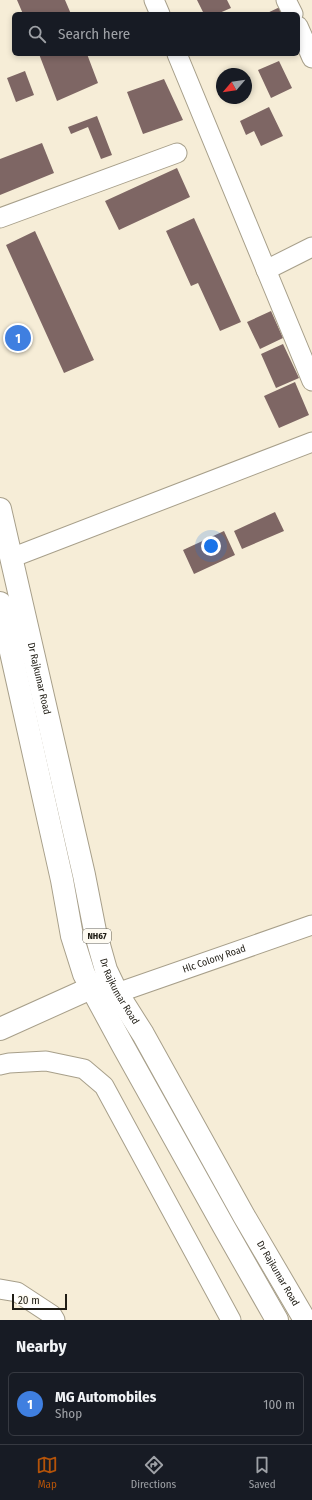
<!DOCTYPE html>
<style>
:root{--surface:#171b24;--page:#20242c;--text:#f1f3f6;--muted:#9ea1a6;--line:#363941;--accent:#b45309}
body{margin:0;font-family:"Fira Sans Condensed",sans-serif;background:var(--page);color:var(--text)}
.compass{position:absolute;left:216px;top:68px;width:36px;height:36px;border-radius:50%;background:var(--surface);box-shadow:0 2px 6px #0003;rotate:241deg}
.scale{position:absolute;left:12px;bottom:10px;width:55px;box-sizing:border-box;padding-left:4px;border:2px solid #201d15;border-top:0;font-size:11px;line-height:14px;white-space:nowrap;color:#201d15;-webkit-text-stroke:3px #fefbf2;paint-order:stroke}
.you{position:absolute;left:211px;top:546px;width:14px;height:14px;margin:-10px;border:3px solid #fff;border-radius:50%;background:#1a73e8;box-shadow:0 0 0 6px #1a73e833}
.badge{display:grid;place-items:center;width:26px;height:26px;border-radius:50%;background:var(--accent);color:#fff;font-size:13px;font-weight:700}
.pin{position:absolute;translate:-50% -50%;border:2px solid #fff;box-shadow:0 1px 4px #0006}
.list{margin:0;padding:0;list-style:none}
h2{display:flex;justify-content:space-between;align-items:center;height:52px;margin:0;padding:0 16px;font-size:17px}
h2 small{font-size:13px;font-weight:400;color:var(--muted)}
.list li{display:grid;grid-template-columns:26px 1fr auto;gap:12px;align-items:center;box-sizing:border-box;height:64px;margin:0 8px 8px;padding:0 8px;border:1px solid var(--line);border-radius:6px}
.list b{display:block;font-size:15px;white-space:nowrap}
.list p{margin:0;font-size:13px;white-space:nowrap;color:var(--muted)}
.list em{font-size:13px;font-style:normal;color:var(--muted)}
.icon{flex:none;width:22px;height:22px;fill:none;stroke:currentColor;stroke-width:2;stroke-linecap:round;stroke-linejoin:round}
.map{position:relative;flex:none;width:312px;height:1320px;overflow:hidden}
.search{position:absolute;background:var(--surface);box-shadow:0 2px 6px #0003;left:12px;right:12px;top:12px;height:44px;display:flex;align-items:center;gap:10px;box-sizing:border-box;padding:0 14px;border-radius:6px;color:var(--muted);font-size:15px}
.sheet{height:124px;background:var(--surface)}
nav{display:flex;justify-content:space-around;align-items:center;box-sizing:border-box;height:56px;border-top:1px solid var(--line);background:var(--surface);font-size:11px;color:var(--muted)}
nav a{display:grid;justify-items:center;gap:2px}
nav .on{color:var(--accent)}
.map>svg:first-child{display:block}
.building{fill:#7e6664}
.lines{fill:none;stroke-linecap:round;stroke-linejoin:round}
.street-casing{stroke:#a79f8a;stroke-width:21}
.secondary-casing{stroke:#a79f8a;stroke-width:24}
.highway-casing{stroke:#a79f8a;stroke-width:24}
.street{stroke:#fff;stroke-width:19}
.secondary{stroke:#fff;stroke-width:22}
.highway{stroke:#fff;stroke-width:22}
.labels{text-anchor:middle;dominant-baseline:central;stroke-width:4;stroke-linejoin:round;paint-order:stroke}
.shield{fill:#fefbf2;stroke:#636057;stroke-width:1}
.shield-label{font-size:9px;font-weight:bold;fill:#201d15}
.street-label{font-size:10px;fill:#201d15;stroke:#fefbf2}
</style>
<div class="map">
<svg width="312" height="1320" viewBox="0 0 312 1320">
<rect width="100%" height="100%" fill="#f6edd7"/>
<path class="building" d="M17,0H65L71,14H23Z
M197,0H227L231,8L217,14H204Z
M280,7L283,14H265Z
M39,54H87L98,83L57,101Z
M279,61L292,88L271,98L258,70Z
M25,71L34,95L16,102L7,78Z
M164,79L183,120L143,134L127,92Z
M269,107L283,136L261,146L254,131L246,135L240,121Z
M97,116L112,155L101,159L88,127L71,134L68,127Z
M42,143L54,173L0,195V159Z
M177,168L190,197L119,230L105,201Z
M194,218L241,322L220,331L198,283L191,286L166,231Z
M35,231L94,360L64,373L6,245Z
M271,311L283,338L260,349L247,322Z
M283,344L299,378L276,388L261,354Z
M295,382L309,415L279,428L264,396Z
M275,512L284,531L242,549L234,531Z
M224,531L235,555L194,574L183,550Z"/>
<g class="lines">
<defs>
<g id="street">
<path d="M154,0L160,14"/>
<path d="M286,0L293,14"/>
<path d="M298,26L312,58"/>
<path d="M177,54L312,381"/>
<path d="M0,218L177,153"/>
<path d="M266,270L312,247"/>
<path d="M11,558L312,442"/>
<path id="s1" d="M117,993L312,925"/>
<path d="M0,1065L9,1063L46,1061L84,1069L104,1086L231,1320"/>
<path d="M0,1289L17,1292L52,1315L55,1320"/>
</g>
<path id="secondary" d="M0,1029L91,988"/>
<g id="highway">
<path id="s2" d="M0,509L84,875L95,931L106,970L117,993L143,1034L244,1216L305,1320"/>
<path d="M0,603L62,880L72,936L84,974L123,1046L224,1227L277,1320"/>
</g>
</defs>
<use href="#street" class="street-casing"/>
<use href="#secondary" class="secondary-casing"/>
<use href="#highway" class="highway-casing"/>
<use href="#street" class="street"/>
<use href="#secondary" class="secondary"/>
<use href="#highway" class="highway"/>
</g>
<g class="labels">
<rect class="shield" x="83" y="929" width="28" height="14" rx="3"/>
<g class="shield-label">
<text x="97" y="936">NH67</text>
</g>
<g class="street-label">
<text stroke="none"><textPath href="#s2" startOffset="174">Dr Rajkumar Road</textPath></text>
<text stroke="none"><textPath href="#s1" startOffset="103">Hlc Colony Road</textPath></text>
<text stroke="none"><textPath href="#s2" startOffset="498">Dr Rajkumar Road</textPath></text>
<text stroke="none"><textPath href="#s2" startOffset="822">Dr Rajkumar Road</textPath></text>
</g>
</g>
</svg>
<svg class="compass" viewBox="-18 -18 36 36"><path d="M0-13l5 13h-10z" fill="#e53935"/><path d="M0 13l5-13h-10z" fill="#9ea1a6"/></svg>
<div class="scale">20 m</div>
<div class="you"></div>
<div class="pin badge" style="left:18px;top:338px;background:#3f7fe0">1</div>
<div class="search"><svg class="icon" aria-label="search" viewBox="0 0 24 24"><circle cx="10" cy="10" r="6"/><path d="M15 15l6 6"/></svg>Search here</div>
</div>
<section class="sheet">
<h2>Nearby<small></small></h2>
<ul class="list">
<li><span class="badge" style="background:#3f7fe0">1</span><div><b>MG Automobiles</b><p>Shop</p></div><em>100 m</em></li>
</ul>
</section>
<nav>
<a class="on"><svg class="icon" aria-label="map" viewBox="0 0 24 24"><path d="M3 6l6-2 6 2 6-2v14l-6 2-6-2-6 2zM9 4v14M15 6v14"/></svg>Map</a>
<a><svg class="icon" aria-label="directions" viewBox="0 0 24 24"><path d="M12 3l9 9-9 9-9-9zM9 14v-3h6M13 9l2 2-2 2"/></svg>Directions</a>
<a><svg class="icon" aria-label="saved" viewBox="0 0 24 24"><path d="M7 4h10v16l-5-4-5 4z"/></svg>Saved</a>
</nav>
